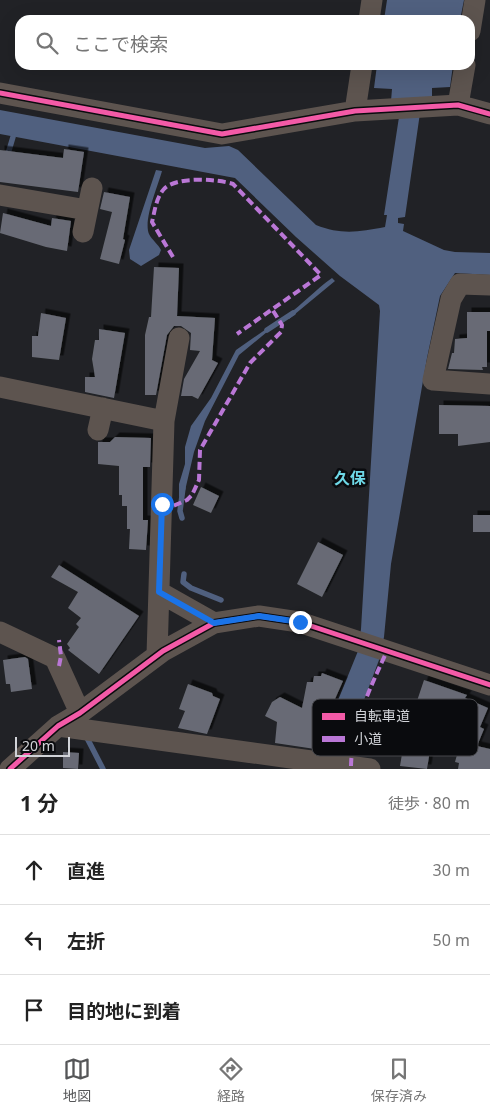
<!DOCTYPE html>
<html lang="ja">
<meta charset="utf-8">
<style>
:root{--surface:#fff;--page:#f6f6f6;--text:#222;--muted:#767676;--line:#e0e0e0;--accent:#555658}
body{margin:0;font-family:"Noto Sans","Noto Sans JP",sans-serif;background:var(--page);color:var(--text)}
.scale{position:absolute;left:15px;bottom:12px;width:55px;box-sizing:border-box;padding-left:5px;border:2px solid #d1d3d8;border-top:0;font-size:14px;line-height:18px;white-space:nowrap;color:#d1d3d8;-webkit-text-stroke:4px #0a0b0e;paint-order:stroke}
.stop{position:absolute;width:15px;height:15px;margin:-11px;border:4px solid #1a73e8;border-radius:50%;background:#fff}
.stop.end{background:#1a73e8;border-color:#fff;box-shadow:0 1px 5px #0008}
.list{margin:0;padding:0;list-style:none}
h2{display:flex;justify-content:space-between;align-items:center;height:65px;margin:0;padding:0 20px;font-size:21px}
h2 small{font-size:16px;font-weight:400;color:var(--muted)}
.list li{display:grid;grid-template-columns:32px 1fr auto;gap:15px;align-items:center;box-sizing:border-box;height:70px;padding:0 20px;border-top:1px solid var(--line)}
.list b{display:block;font-size:19px;white-space:nowrap}
.list em{font-size:16px;font-style:normal;color:var(--muted)}
.icon{flex:none;width:28px;height:28px;fill:none;stroke:currentColor;stroke-width:2;stroke-linecap:round;stroke-linejoin:round}
.map{position:relative;flex:none;width:490px;height:769px;overflow:hidden}
.search{position:absolute;background:var(--surface);box-shadow:0 5px 20px #0002;left:15px;right:15px;top:15px;height:55px;display:flex;align-items:center;gap:12px;box-sizing:border-box;padding:0 18px;border-radius:15px;color:var(--muted);font-size:19px}
.sheet{height:275px;background:var(--surface)}
nav{display:flex;justify-content:space-around;align-items:center;box-sizing:border-box;height:70px;border-top:1px solid var(--line);background:var(--surface);font-size:14px;color:var(--muted)}
nav a{display:grid;justify-items:center;gap:2px}
nav .on{color:var(--accent)}
.map>svg:first-child{display:block}
.water{fill:#50607f}
.lines{fill:none;stroke-linecap:round;stroke-linejoin:round}
.stream{stroke:#50607f;stroke-width:5.5}
.building{fill:#686b74;filter:url(#shadow)}
.minor{stroke:#5d544f;stroke-width:21}
.quiet{stroke:#ba77d6;stroke-width:4;stroke-dasharray:8 4;stroke-linecap:butt}
.cycleway-casing{stroke:#0a0b0e;stroke-width:8}
.cycleway{stroke:#f35aa7;stroke-width:5}
.route{stroke:#1a73e8;stroke-width:6}
.labels{text-anchor:middle;dominant-baseline:central;stroke-width:5;stroke-linejoin:round;paint-order:stroke}
.neighbourhood-label{font-size:16px;font-weight:bold;fill:#6ed8e7;stroke:#0a0b0e}
.key{fill:#0a0b0e;stroke:#46474b;stroke-width:1}
.key-label{font-size:14px;fill:#d1d3d8}
</style>
<div class="map">
<svg width="490" height="769" viewBox="0 0 490 769">
<defs>
<filter id="shadow"><feDropShadow dx="4.5" dy="-4.5" stdDeviation="0" flood-color="#0009"/></filter>
</defs>
<rect width="100%" height="100%" fill="#212226"/>
<path class="water" d="M387,0H464L460,20H384Z
M377,65H453L450,87L432,88V97L420,113L405,217L398,218V223L404,224L403,231L444,250L455,252L490,253V275L455,273L440,296L427,358L391,564L384,637L379,660L349,740L348,765L321,755L320,718L330,720L358,651L361,629L380,311L379,305L340,276L296,237L235,178L0,134V110L205,148L229,146L238,150L316,225C341,235 359,232 385,227L387,215H384L399,117L391,101L392,89L374,88Z
M156,170L162,171C158,186 143,220 149,234C152,240 158,244 161,250L159,255L141,266L130,259L129,250Z
M332,278L335,281L289,319L286,316C303,304 315,290 332,278Z
M272,325L273,327L239,355L205,421L194,452L184,495L179,497V484L185,464V447L191,426L211,398L236,350Z"/>
<g class="lines">
<path class="stream" d="M7,157L13,137
M267,330L293,313
M182,518L180,511L183,488
M184,574L183,582L191,588L221,600
M86,736L103,769"/>
</g>
<path class="building" d="M64,149L84,152L78,192L0,182V150L63,158Z
M104,192L130,197L123,239L125,240L119,264L100,259L112,212L100,209Z
M3,213L51,226L52,218L71,221L67,251L46,247L0,233Z
M154,267L179,268L177,316L215,318L212,360L218,363L198,399L192,396H181L184,379L200,351L190,350L191,333L181,326H174L167,335L156,395H145V335L149,317H151Z
M467,312H490V331H487V367H482L483,370L448,369L452,353H454L455,339L467,338Z
M41,313L66,318L59,360L32,357V336H38Z
M99,329L125,333L114,398L85,392V377H95L92,359L95,340H99Z
M439,405L490,406V442L458,446V434H439Z
M115,437L151,438L150,467H143V520H148L146,550L129,549L130,529H127V506H122V495H119V466L98,464V442H110Z
M201,487L219,496L211,513L193,505Z
M473,515H490V532H473Z
M318,542L343,555L322,597L297,584Z
M59,565L139,616L99,674L68,650L70,648L67,644L79,627L76,624L81,618L68,608L78,592L51,577Z
M25,657L28,659L32,689L11,692L10,684H6L3,660Z
M322,673L343,681L327,717L318,713L315,749L275,743L277,722L265,716L272,702L280,697L302,708L307,682H313L314,676H321Z
M424,680L467,695L465,698L488,708L480,727L484,729L477,746L490,749V769H458L459,763L455,762L462,737L434,725L427,769L400,766L403,748L363,743L369,714L411,719Z
M188,684L212,693L213,696L220,699L207,734L178,728L185,711L179,709Z
M63,752L79,753L78,769L63,768Z"/>
<g class="lines">
<path class="minor" d="M369,20L372,0
M470,31L475,0
M0,93L222,134L355,111L458,105L490,114
M458,105L465,65
M355,111L362,65
M0,195L87,210
M83,232L92,188
M490,285L460,284L451,299L433,380L490,384
M0,387L164,421L157,655
M164,421L179,338
M98,430L103,408
M159,592L214,623
M0,632L55,658L80,713
M58,726L370,769
M10,769L58,726L80,713L163,651L214,623L259,616L299,622L490,685"/>
<path class="quiet" d="M173,257L152,222C155,210 156,198 164,189C176,176 218,179 233,184L321,275L237,334
M162,505L173,506L187,500L192,495L199,480L200,450L250,363L281,332L282,325L272,309
M59,666L61,656L59,640
M351,766C352,725 370,688 387,651"/>
<defs>
<path id="cycleway" d="M0,93L222,134L355,111L458,105L490,114
M10,769L58,726L80,713L163,651L214,623L259,616L299,622L490,685"/>
</defs>
<use href="#cycleway" class="cycleway-casing"/>
<use href="#cycleway" class="cycleway"/>
</g>
<g class="lines">
<path class="route" d="M162,504L159,592L214,623L259,616L300,622"/>
</g>
<g class="labels">
<g class="neighbourhood-label">
<text x="350" y="478">久保</text>
</g>
</g>
<rect x="312" y="699" width="166" height="57" rx="8" class="key"/>
<rect x="322" y="713" width="23" height="7" fill="#f35aa7"/>
<rect x="322" y="736" width="23" height="6" fill="#ba77d6"/>
<g class="key-label">
<text x="354" y="721">自転車道</text>
<text x="354" y="744">小道</text>
</g>
</svg>
<div class="scale">20 m</div>
<div class="stop" style="left:162px;top:504px"></div>
<div class="stop end" style="left:300px;top:622px"></div>
<div class="search"><svg class="icon" aria-label="search" viewBox="0 0 24 24"><circle cx="10" cy="10" r="6"/><path d="M15 15l6 6"/></svg>ここで検索</div>
</div>
<section class="sheet">
<h2>1 分<small>徒歩 · 80 m</small></h2>
<ul class="list">
<li><svg class="icon" aria-label="ahead" viewBox="0 0 24 24"><path d="M12 20V5M6 11l6-6 6 6"/></svg><div><b>直進</b></div><em>30 m</em></li>
<li><svg class="icon" aria-label="left" viewBox="0 0 24 24"><path d="M17 20v-9H6M10 6l-5 5 5 5"/></svg><div><b>左折</b></div><em>50 m</em></li>
<li><svg class="icon" aria-label="arrive" viewBox="0 0 24 24"><path d="M6 21V4h12l-3 4 3 4H6"/></svg><div><b>目的地に到着</b></div></li>
</ul>
</section>
<nav>
<a class="on"><svg class="icon" aria-label="map" viewBox="0 0 24 24"><path d="M3 6l6-2 6 2 6-2v14l-6 2-6-2-6 2zM9 4v14M15 6v14"/></svg>地図</a>
<a><svg class="icon" aria-label="directions" viewBox="0 0 24 24"><path d="M12 3l9 9-9 9-9-9zM9 14v-3h6M13 9l2 2-2 2"/></svg>経路</a>
<a><svg class="icon" aria-label="saved" viewBox="0 0 24 24"><path d="M7 4h10v16l-5-4-5 4z"/></svg>保存済み</a>
</nav>
